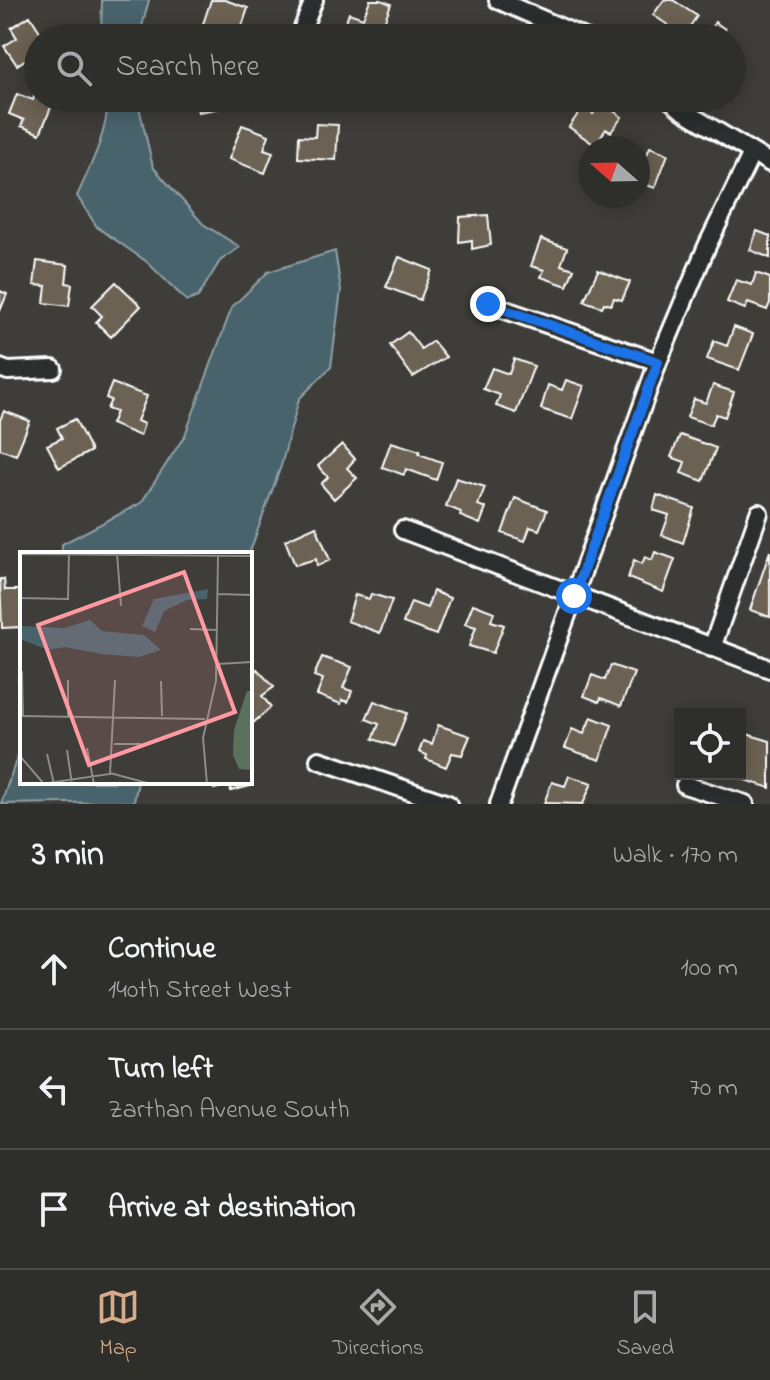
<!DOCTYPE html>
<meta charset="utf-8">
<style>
:root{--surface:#2e2e2b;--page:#3a3a37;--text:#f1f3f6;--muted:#a7a8a9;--line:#494a47;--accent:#d6ab8b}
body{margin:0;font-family:"Indie Flower",sans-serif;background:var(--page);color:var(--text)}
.controls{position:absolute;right:24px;bottom:24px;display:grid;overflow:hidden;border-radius:0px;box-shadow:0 4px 20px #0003}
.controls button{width:72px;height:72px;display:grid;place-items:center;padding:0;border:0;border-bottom:2px solid var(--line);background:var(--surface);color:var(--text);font:40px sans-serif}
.compass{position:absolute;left:578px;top:136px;width:72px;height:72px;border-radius:50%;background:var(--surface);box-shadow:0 4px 20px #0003;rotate:290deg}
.stop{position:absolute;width:24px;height:24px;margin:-18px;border:6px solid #1a73e8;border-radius:50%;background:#fff}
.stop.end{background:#1a73e8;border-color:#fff;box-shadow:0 2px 8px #0008}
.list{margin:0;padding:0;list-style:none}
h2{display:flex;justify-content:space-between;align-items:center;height:104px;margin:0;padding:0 32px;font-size:34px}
h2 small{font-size:26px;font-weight:400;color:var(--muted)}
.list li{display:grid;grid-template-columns:52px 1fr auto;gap:24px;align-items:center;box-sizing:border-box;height:120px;padding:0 32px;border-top:2px solid var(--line)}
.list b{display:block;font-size:30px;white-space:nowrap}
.list p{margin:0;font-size:26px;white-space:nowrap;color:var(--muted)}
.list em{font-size:26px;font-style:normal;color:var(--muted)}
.icon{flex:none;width:44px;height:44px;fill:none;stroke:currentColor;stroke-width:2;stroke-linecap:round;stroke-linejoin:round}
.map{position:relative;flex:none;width:770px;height:804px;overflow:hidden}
.search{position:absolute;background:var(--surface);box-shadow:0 4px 20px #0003;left:24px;right:24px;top:24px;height:88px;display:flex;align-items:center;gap:20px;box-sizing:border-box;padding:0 28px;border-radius:44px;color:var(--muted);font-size:30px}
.sheet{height:464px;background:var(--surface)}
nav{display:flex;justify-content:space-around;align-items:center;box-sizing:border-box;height:112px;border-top:2px solid var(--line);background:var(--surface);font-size:22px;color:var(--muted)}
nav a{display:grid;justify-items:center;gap:4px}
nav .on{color:var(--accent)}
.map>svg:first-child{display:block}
.water{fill:#49636d;stroke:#92a1a7;stroke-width:2}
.building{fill:#6c6253;stroke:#fff;stroke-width:2}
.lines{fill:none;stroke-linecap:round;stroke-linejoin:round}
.minor-casing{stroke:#fff;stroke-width:22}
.minor{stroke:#2a2d2e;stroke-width:16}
.route{stroke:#1a73e8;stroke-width:10}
.inset-road{fill:none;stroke:#8b8b88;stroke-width:2}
.view{fill:#ff9aa2;fill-opacity:0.15;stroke:#ff9aa2;stroke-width:4}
.inset-edge{fill:none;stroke:#fff;stroke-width:4}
</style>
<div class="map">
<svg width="770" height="804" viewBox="0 0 770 804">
<rect width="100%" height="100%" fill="#3e3d39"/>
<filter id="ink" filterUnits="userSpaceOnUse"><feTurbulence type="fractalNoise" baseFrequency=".0125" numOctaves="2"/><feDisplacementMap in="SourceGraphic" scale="16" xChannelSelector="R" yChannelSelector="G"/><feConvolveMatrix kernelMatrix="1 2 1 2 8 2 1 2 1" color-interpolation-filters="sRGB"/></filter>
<g filter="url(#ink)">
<path class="water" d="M102,0H149L139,38H101Z
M107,98H137L153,167L203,224L240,247L220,261L198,297L187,301L147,262L97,227L77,196C89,169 110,128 107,98Z
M335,251L341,290L331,367L299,399L281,466L249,554H62V544L141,503L185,435L232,307L268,272Z
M22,743V782H138L134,802L1,804Z"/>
<path class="building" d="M211,0H225L248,8L240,32L227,28L223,38L200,33Z
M370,0H381L391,4L378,38L344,27L349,13L363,18Z
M664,0H673L697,16L682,38H659L668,25L653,15Z
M30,16L44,38H38V51L17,65L4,46L17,38L11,28Z
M715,22L725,29L721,38H705Z
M37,88L38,98H55L40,134L21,126L24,120L9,114L17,94L33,100Z
M195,98H225L227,107L198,112Z
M519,98H548L541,110Z
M601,102L622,117L611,132L606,129L595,145L569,127L583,107L593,114Z
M316,124L338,125L336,160L298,158L299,136L315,137Z
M242,125L269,135L264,149L273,152L265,173L229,159Z
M650,147L668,154L655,188L638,182V156L645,159Z
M488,215L491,245L472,249V240L459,242L460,217Z
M757,231L770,236V258L750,250Z
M541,239L567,248L561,265L574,269L567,286L541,277L544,270L531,266Z
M399,257L432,270L420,300L386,287Z
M37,261L68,265L66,283L72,284L69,306L44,303L46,286L34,285Z
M598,270L630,282L622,300L614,298L611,305L604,303L602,307L584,301Z
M756,273L770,278V303L767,310L748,303L745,309L727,302L736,280L752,285Z
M116,282L141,306L111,337L96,322L102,316L92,306Z
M0,291L7,294L0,311Z
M734,327L753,334L739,370L707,359L714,341L727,346Z
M408,332L421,349L433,341L446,357L413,377L390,345Z
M514,359L534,366L516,413L496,406L500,395L483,389L492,368L509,374Z
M566,380L584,386L572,419L541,409L548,385L562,390Z
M112,383L147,396L137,421L144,424L140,436L111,424L116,412L107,409L111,400L106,398Z
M713,385L734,392L725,417L716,414L711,425L687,417L694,399L706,403Z
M4,411L30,421L16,455L0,449V420Z
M75,419L91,451L59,468L47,445L62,438L57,428Z
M680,435L716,448L703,481L681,473L685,462L671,457Z
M391,442L420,451L419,454L442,462L436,480L406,469L404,475L382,467Z
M342,444L355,459L347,468L357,478L334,499L321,484L328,477L318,466Z
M456,478L485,487L478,505L486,508L480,524L460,516L461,512L446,506Z
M657,495L694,508L683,543L662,535L669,515L653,510Z
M515,498L547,510L539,530L530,527L525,541L502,533Z
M316,526L330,560L317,566L316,559L295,565L285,540Z
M770,551V617L750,610Z
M655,552L675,559L663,592L628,578L634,560L642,564L645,557L652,560Z
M0,579H4L5,590H22V627L2,628Z
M433,591L450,598L436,635L403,623L411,602L427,608Z
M371,594L392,600L380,633L347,621L355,595L369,599Z
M473,604L494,612L491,621L504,625L493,653L469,646L476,627L465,624Z
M322,657L352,667L343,688L352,691L348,702L342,700L341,704L317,695L323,679L314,676Z
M611,665L634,673L621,706L601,698L599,702L584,696L592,675L605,680Z
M257,669L274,687L262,696L271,707L252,724L250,675Z
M374,701L407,713L394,746L373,739L379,724L366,719Z
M591,717L612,725L600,760L565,748L572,729L584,734Z
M438,725L470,736L462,755L452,753L446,767L426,759L427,755L419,752L423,741L432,744Z
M740,732L770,741V788L726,774H740Z
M569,776L592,783L583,804L544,803L552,782L565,786Z
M213,782H249L250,786L231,791L230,785L214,789Z"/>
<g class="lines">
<defs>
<path id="minor" d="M498,0L585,38
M299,38L314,0
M668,98L682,110L770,163
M488,304L658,362
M0,368L8,371L53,369
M403,530L770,669
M712,648L759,513
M319,760L448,804
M685,785L745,804
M499,804L658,362L707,246L752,153"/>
</defs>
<use href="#minor" class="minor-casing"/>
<use href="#minor" class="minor"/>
</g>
</g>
<g class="lines" filter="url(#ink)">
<path class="route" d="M488,304L658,362L574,596"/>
</g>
<g transform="translate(20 552)">
<rect width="232" height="232" fill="#3e3d39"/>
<path d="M227,139H232V218L219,217L213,203L214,178Z" fill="#5a715d"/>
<path d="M188,37L187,47L167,48L144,59L135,80L122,74L134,47ZM70,68L82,79L124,83L141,98L119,105L81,102L45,95L28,98L0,87V74L44,76Z" fill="#49636d"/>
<path class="inset-road" d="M97,1L101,54M0,2L232,4M0,3V46L48,47L49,0M198,42L232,43M170,77L197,78M197,112L232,110M2,119L3,164M48,128V164M141,129L142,164M0,164L185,167M94,192H121M67,196L74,232M47,198L52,232M27,202L34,232M0,204L24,232M90,221L131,232M21,232L90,222L95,128M187,232L183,186L196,129L198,4"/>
<path class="view" d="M164,20L215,160L69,213L18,73Z"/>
<rect width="232" height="232" class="inset-edge"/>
</g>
</svg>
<div class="controls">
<button><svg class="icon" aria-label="locate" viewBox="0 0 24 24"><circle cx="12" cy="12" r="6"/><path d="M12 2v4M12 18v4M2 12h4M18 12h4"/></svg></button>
</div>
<svg class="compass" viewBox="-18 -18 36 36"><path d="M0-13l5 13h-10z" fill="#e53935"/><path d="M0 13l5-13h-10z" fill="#a7a8a9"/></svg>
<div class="stop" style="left:574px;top:596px"></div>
<div class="stop end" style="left:488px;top:304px"></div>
<div class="search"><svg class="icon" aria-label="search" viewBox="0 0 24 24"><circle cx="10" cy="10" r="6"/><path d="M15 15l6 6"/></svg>Search here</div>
</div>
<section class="sheet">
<h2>3 min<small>Walk · 170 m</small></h2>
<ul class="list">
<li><svg class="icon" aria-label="ahead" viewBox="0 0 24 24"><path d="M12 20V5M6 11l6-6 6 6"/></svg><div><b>Continue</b><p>140th Street West</p></div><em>100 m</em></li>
<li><svg class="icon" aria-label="left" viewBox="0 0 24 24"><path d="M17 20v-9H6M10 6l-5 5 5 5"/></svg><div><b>Turn left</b><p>Zarthan Avenue South</p></div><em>70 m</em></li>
<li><svg class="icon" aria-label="arrive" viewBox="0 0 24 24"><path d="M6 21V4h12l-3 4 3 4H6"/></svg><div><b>Arrive at destination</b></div></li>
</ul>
</section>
<nav>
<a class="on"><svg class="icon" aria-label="map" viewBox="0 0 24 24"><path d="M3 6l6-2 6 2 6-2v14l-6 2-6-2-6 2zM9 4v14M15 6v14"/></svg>Map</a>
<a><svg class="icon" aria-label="directions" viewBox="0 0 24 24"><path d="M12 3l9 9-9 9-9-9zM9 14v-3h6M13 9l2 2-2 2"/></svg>Directions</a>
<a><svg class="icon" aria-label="saved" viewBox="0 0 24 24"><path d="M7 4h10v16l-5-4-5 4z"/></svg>Saved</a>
</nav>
